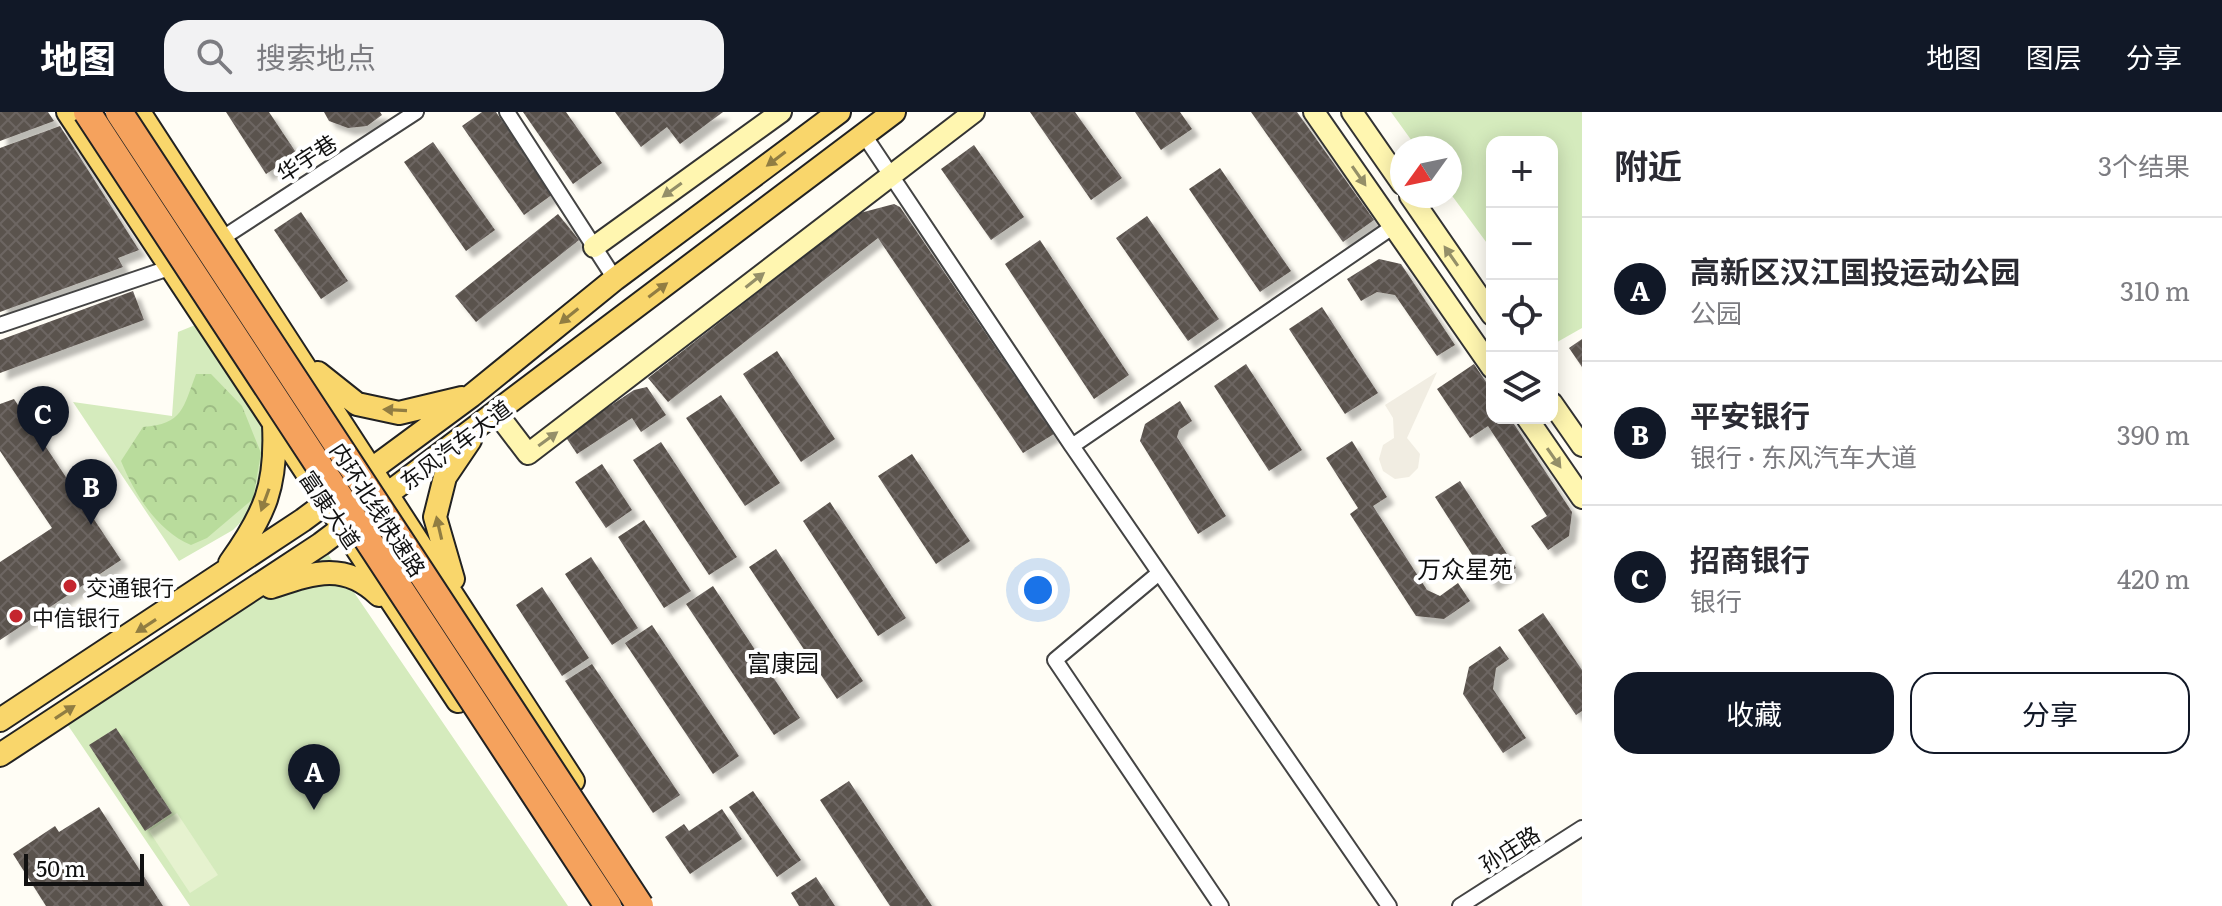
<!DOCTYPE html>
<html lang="zh">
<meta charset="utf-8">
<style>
:root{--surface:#fff;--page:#f2f2f3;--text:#2b2b33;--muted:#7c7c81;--line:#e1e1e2;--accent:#111827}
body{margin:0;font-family:Literata,"Noto Sans SC",serif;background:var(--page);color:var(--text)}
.controls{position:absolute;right:24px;top:24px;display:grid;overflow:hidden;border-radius:16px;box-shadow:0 4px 20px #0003}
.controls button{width:72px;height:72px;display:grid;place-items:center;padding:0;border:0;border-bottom:2px solid var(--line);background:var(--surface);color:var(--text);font:40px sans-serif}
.compass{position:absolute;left:1390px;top:24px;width:72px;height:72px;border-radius:50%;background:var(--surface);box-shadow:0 4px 20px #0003;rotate:237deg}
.scale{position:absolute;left:24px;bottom:20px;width:120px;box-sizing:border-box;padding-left:8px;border:4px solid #111;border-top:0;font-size:22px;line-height:28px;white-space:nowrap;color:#111;-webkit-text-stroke:6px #fff;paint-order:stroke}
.you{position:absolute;left:1038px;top:478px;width:28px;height:28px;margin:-20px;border:6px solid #fff;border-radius:50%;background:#1a73e8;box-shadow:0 0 0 12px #1a73e833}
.badge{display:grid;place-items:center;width:52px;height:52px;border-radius:50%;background:var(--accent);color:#fff;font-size:26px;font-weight:700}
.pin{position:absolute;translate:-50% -66px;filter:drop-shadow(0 2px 4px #0008)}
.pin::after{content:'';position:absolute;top:42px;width:28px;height:24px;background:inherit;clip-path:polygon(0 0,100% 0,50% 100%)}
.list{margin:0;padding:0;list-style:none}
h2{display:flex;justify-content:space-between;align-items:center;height:104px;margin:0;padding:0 32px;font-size:34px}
h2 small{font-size:26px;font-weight:400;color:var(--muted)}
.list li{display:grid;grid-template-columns:52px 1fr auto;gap:24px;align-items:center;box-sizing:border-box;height:144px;padding:0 32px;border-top:2px solid var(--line)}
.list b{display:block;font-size:30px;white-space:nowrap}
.list p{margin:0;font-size:26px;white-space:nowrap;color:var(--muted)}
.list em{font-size:26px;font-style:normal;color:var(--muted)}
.actions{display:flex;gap:16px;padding:24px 32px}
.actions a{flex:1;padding:18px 0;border:2px solid var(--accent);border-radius:24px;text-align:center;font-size:28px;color:var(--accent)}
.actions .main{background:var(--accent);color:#fff}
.icon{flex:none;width:44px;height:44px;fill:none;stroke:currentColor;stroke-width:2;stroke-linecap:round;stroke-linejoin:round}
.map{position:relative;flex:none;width:1582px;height:794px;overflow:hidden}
header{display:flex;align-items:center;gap:48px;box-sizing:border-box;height:112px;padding:0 40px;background:var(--accent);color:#fff}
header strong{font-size:38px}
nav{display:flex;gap:44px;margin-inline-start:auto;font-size:28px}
.search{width:560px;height:72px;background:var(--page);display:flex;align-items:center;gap:20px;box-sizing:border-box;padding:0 28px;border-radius:24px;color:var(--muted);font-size:30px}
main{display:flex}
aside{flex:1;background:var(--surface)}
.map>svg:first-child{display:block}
.green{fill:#d5ebbd}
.forest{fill:url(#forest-crowns)}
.pitch{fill:#e6f2cf}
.plaza{fill:#f1ede2}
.building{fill:url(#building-cross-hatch);filter:url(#shadow)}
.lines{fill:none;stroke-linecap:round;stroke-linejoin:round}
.street-casing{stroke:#444;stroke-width:18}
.secondary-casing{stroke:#333;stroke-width:24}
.primary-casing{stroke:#222;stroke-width:26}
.street{stroke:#fff;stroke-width:14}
.secondary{stroke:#fff6b0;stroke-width:20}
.primary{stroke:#f9d66b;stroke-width:22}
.highway-bridge-casing{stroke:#222;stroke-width:30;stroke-linecap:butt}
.highway-bridge{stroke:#f5a25d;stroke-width:26}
.oneway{fill:#917d42}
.oneway2{fill:#948f68}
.poi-dot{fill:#c4262e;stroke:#fff;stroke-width:3}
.labels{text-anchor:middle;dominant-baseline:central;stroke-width:8;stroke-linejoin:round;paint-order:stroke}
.street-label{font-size:22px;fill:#111;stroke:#fff}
.poi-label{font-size:22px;fill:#111;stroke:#fff;text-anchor:start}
.neighbourhood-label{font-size:24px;fill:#111;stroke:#fff}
</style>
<header>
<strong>地图</strong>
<div class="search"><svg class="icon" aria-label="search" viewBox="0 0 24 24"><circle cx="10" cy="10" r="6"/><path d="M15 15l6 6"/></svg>搜索地点</div>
<nav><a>地图</a><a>图层</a><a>分享</a></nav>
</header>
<main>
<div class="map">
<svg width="1582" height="794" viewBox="0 0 1582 794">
<defs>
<pattern id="forest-crowns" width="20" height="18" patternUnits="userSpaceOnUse" patternTransform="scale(2)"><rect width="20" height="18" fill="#b9dc9c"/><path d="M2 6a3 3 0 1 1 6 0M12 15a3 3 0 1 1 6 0" fill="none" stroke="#9ebc85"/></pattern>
<pattern id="building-cross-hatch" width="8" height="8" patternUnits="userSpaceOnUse" patternTransform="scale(2)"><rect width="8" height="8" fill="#5a524d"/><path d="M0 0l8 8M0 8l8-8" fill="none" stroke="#6d6662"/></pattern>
<filter id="shadow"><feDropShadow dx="7" dy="7" stdDeviation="2" flood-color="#0004"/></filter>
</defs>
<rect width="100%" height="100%" fill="#fffdf5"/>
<path class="green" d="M1391,0H1582V216L1552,233V30H1492V138L1450,81V36H1417Z
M205,209L266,300L267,321L257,394L233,418L179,449L73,290L172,304L178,220Z
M321,432L568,794H190L61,603Z"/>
<path class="forest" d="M196,262H211L242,294L261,341L253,387L207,426L191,433C157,419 134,381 121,349L143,315C183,312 183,296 196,262Z"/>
<path class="pitch" d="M177,701L218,763L190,781L149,719Z"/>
<path class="plaza" d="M1437,260L1407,326L1420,342L1418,356L1409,365L1395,367L1383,359L1379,347L1383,333L1394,326L1393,306L1385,293Z"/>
<path class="building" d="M0,0H48L54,9L0,29Z
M226,0H269L297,42L266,62Z
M324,0H380L382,3L367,14L348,16L329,9Z
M482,0H496L553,82L524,103L462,14Z
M523,0H566L602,51L573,72Z
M615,0H723L680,32L667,15L641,35Z
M1030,0H1075L1122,66L1091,88Z
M1135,0H1180L1192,17L1161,38Z
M1251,0H1297L1374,108L1343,130Z
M60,14L139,138L118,146L123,155L0,200V36Z
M433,30L495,118L466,139L404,50Z
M974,33L1024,105L991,128L941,57Z
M1220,56L1291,159L1260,180L1189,77Z
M894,92L900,95L1054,322L1023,341L878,126L668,290L648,266L860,101Z
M301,100L348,169L321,187L274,118Z
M558,102L579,128L476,210L455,184Z
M1147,104L1219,207L1188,229L1116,126Z
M1040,128L1129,263L1094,287L1005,152Z
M1379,147L1401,152L1455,233L1437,244L1395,183L1377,180L1361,189L1347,167Z
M133,179L144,208L0,261V228Z
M1322,195L1378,281L1345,302L1289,217Z
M1582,227V255L1569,236Z
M777,239L835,327L801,350L743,262Z
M1246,252L1302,338L1269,359L1214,274Z
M1474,252L1492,279V306H1510L1572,400L1569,424L1548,438L1531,414L1547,404L1488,314L1470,326L1437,277Z
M647,275L666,303L641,320L632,306L577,342L565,324L634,278Z
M721,283L780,371L745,394L686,306Z
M14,287L121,448L0,528V450L52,416L0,339V292Z
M1180,289L1192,309L1179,318L1177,325L1226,404L1198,422L1140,329L1145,312Z
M1352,329L1387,385L1373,394L1427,478L1440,484L1458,471L1470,489L1444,507L1416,504L1350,402L1358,396L1326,346Z
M661,330L737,445L709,463L633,348Z
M912,342L970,429L936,452L878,364Z
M602,352L632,398L606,416L575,370Z
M1460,369L1516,456L1491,472L1435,385Z
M830,390L906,506L878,524L803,409Z
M644,408L691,479L664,496L618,425Z
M776,437L863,569L837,587L749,455Z
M591,445L638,516L612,533L565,462Z
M713,474L800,606L774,623L686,492Z
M542,475L589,546L562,564L516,493Z
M1543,501L1582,558V599L1576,603L1518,518Z
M652,513L739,644L713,662L625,531Z
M1500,534L1509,547L1496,556L1493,577L1526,626L1503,641L1463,582L1469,555Z
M592,552L680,683L653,701L565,569Z
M116,616L172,701L145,719L89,633Z
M849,669L932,794H890L820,688Z
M753,679L801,748L777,765L729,695Z
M99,695L163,794H46L13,742L55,714L59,720Z
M722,697L742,727L690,762L665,725L684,712L689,719Z
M816,765L835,794H799L791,781Z"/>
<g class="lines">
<defs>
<path id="street" d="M507,0L615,167
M864,23L1072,334L1394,114
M221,127L416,0
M0,213L169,156
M1072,334L1389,794
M1159,461L1055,548L1221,794
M1460,794L1582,716"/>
<path id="secondary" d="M1314,0L1492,256
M1352,0L1402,72
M1410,84L1492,203
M594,135L781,0
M1552,291L1582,334
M496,300L528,342L974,0
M1527,306L1582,386"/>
<path id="primary" d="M68,0L458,589
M139,0L573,669
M318,261L357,292L399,301L462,286
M230,451C265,402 277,374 274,313
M453,467L435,405L445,365L470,328
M271,475C313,461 344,449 379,483
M0,608L303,408L471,284L615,167L839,0
M0,643L321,432L894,0"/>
</defs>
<use href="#street" class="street-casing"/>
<use href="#secondary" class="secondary-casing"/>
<use href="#primary" class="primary-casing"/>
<use href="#street" class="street"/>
<use href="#secondary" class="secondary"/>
<use href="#primary" class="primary"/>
<defs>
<path id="highway-bridge" d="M87,0L608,794
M119,0L640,794"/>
</defs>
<use href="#highway-bridge" class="highway-bridge-casing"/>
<use href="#highway-bridge" class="highway-bridge"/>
</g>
<defs><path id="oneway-solid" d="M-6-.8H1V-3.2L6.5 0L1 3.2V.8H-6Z" transform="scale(2)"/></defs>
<g class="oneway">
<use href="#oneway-solid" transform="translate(776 47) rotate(143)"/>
<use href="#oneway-solid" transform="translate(658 178) rotate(-37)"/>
<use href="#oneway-solid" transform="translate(569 204) rotate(141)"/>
<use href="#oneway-solid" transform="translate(395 298) rotate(-177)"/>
<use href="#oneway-solid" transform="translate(265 388) rotate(110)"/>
<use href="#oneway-solid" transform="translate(439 416) rotate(-103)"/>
<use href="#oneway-solid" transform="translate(146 514) rotate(147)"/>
<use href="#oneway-solid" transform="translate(65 600) rotate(-33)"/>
</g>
<g class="oneway2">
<use href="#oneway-solid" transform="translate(1359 64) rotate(55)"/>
<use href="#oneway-solid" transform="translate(672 78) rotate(144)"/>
<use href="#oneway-solid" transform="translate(1451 144) rotate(-125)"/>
<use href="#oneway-solid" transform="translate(755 168) rotate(-38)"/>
<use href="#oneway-solid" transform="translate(548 327) rotate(-36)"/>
<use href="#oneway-solid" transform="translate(1554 346) rotate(55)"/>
</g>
<g class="poi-dot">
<circle cx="70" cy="474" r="8"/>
<circle cx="16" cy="504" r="8"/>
</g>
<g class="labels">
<g class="street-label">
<text transform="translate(306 45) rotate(-33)">华宇巷</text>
<text transform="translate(455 332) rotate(-37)">东风汽车大道</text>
<text transform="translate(331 397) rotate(56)">富康大道</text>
<text transform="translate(379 397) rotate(57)">内环北线快速路</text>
<text transform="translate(1509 736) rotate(-32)">孙庄路</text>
</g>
<g class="poi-label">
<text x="86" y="474">交通银行</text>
<text x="32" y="504">中信银行</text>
</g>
<g class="neighbourhood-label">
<text x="1465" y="455">万众星苑</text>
<text x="783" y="549">富康园</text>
</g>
</g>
</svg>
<div class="controls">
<button>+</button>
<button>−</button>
<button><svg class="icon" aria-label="locate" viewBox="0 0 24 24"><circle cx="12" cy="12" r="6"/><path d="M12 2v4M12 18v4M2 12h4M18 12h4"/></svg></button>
<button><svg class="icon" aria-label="layers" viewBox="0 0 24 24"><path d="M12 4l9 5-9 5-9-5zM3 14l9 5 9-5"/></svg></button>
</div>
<svg class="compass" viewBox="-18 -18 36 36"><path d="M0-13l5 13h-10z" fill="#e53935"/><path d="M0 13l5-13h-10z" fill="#7c7c81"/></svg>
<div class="scale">50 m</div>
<div class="you"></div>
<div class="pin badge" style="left:314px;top:698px">A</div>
<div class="pin badge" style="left:91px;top:413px">B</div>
<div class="pin badge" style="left:43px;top:340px">C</div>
</div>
<aside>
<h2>附近<small>3个结果</small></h2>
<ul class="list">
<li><span class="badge">A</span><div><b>高新区汉江国投运动公园</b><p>公园</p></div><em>310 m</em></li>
<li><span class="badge">B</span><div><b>平安银行</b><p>银行 · 东风汽车大道</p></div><em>390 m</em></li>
<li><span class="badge">C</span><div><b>招商银行</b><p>银行</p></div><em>420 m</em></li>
</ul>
<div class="actions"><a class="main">收藏</a><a>分享</a></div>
</aside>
</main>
